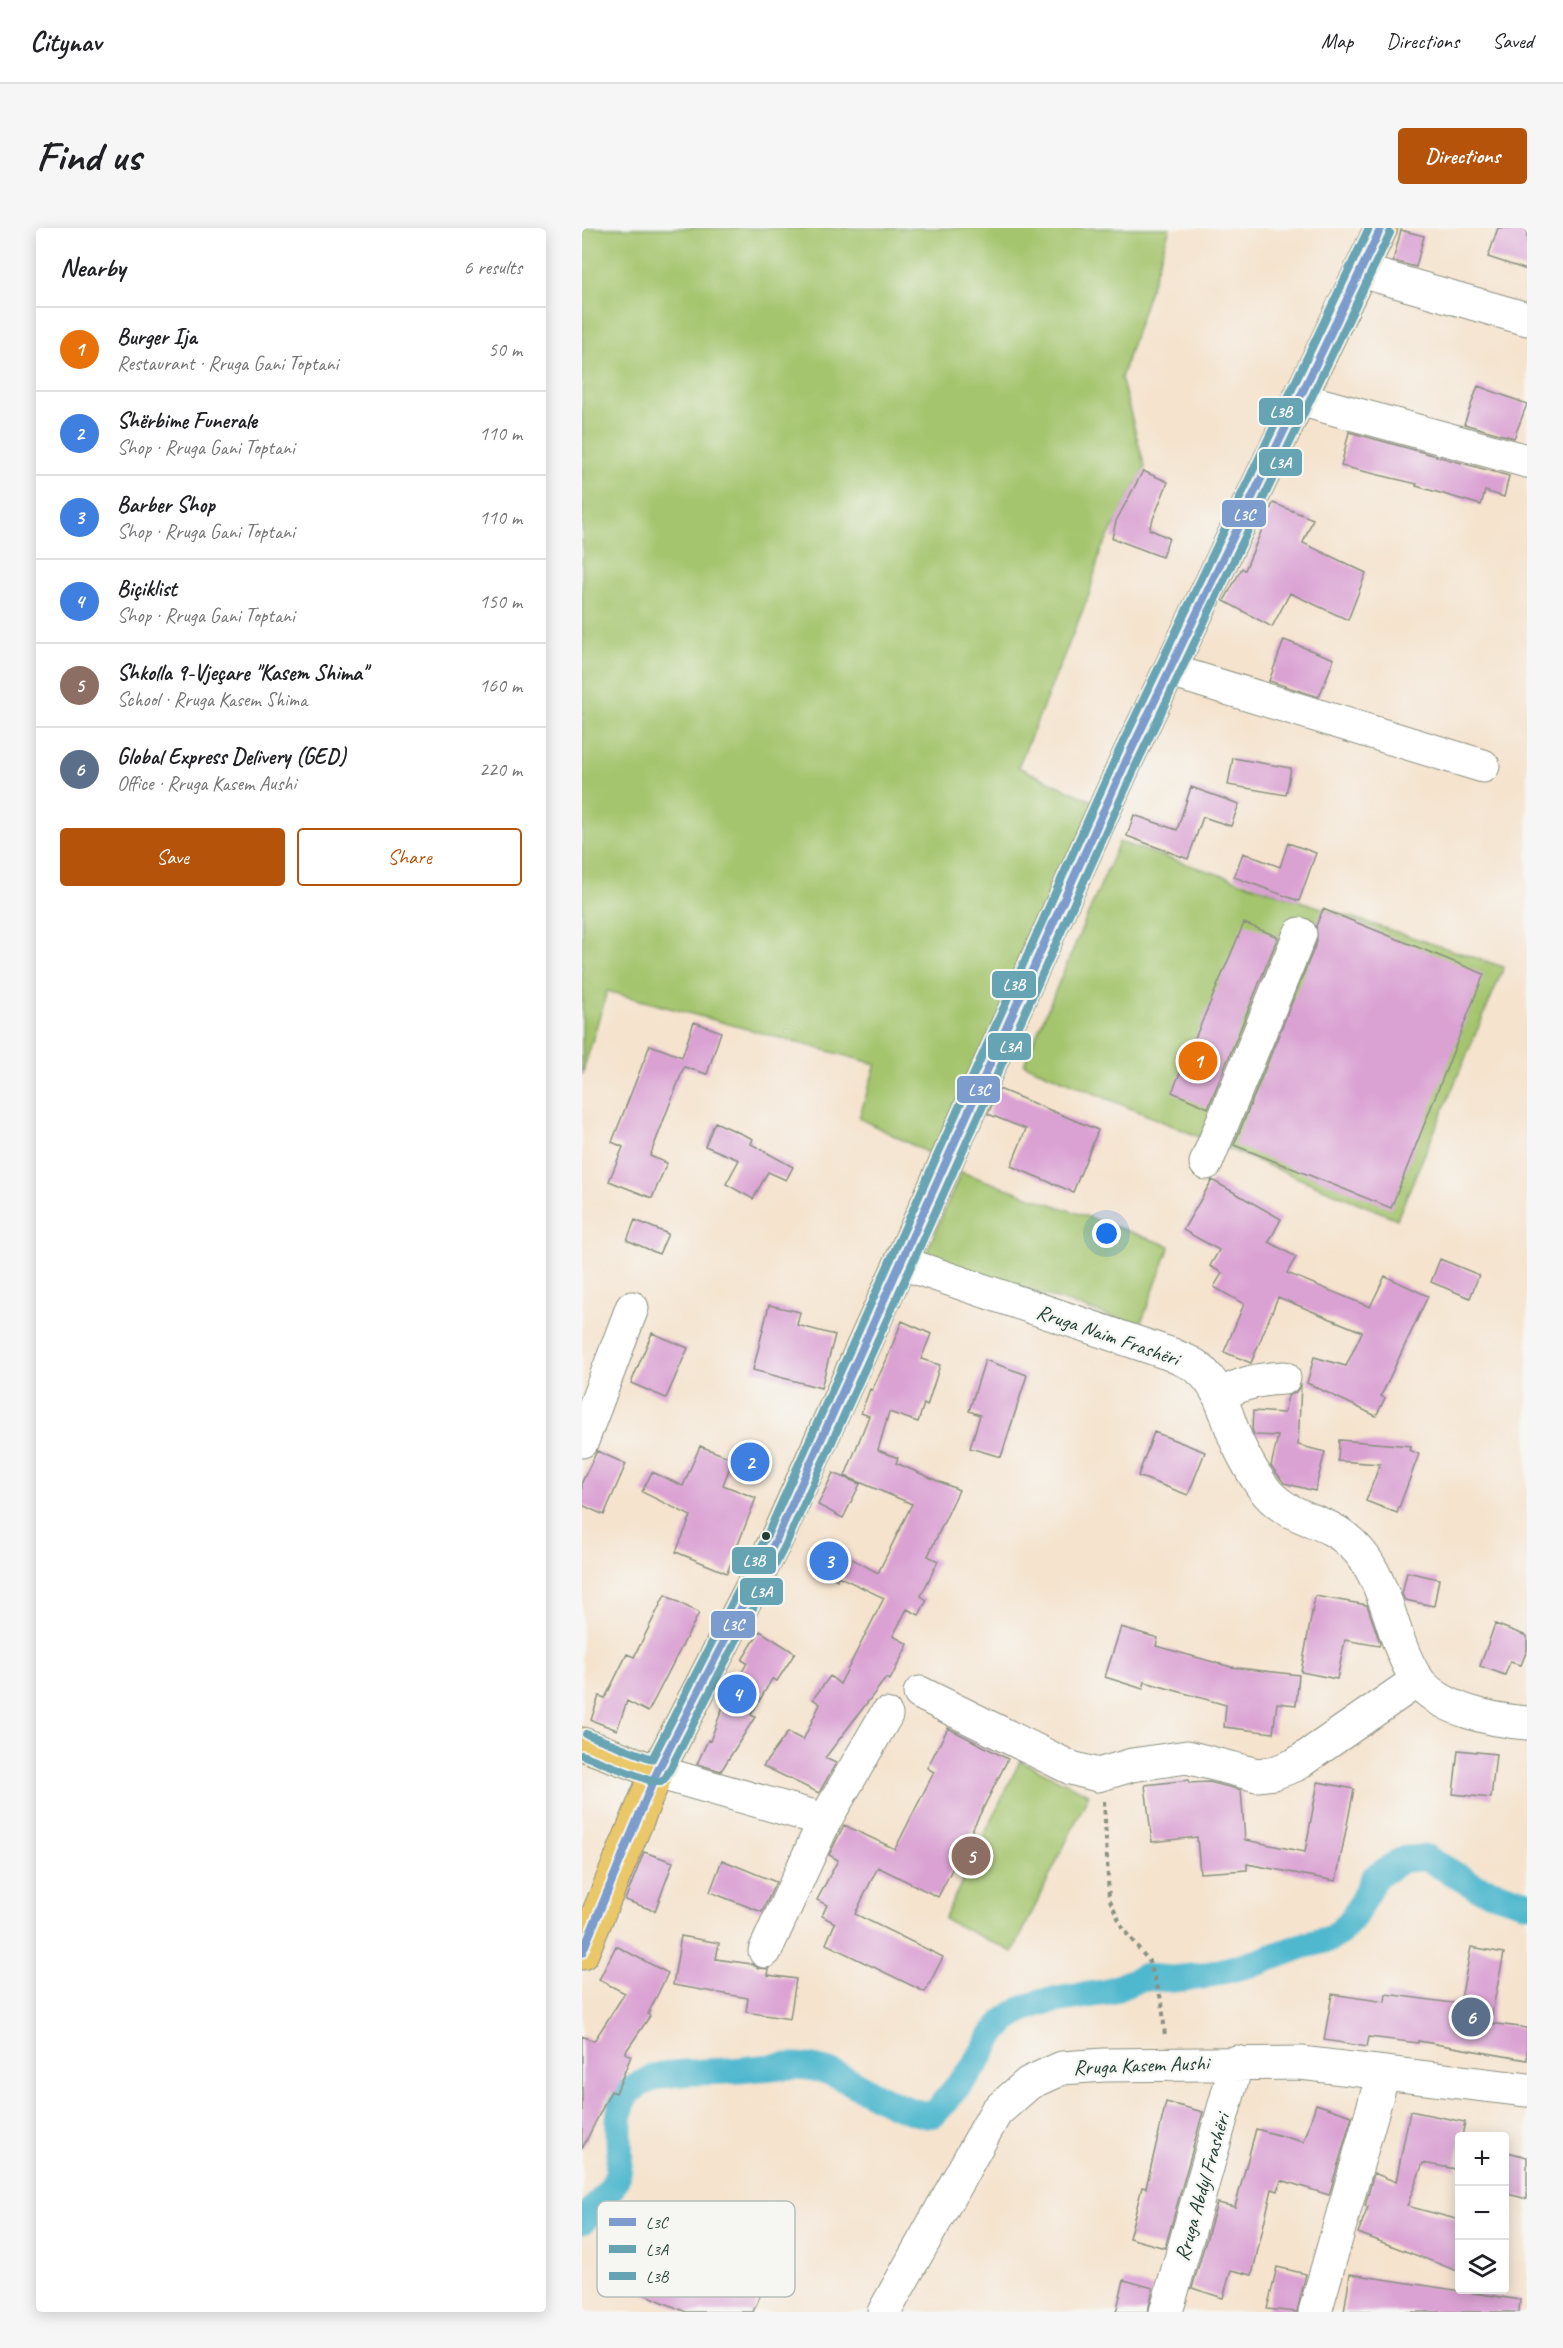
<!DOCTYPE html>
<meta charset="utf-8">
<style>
:root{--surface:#fff;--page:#f6f6f6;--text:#202124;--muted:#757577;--line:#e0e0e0;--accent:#b45309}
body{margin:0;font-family:Caveat,sans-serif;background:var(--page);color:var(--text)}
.controls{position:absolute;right:18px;bottom:18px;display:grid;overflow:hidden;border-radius:6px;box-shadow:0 3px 15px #0003}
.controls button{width:54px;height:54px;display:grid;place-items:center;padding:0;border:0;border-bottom:2px solid var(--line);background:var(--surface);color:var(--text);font:30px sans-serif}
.you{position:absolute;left:525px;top:1006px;width:21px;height:21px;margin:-15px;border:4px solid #fff;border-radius:50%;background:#1a73e8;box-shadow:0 0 0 9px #1a73e833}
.badge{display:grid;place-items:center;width:39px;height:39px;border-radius:50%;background:var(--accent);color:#fff;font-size:20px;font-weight:700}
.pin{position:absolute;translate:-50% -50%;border:3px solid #fff;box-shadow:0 2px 6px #0006}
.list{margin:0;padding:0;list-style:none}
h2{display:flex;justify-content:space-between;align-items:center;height:78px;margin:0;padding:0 24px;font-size:26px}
h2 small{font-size:20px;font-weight:400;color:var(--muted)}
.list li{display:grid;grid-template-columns:39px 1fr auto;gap:18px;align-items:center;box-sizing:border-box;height:84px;padding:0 24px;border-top:2px solid var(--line)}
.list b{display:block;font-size:22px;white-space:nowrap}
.list p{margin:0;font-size:20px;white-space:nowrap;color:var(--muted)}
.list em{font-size:20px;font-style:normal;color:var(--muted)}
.actions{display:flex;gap:12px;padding:18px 24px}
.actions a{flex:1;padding:14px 0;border:2px solid var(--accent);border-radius:6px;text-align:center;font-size:21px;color:var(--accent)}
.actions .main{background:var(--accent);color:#fff}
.icon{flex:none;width:33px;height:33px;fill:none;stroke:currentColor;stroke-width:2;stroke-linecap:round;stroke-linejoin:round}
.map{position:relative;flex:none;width:945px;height:2084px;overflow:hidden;border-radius:6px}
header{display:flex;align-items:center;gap:36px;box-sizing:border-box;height:84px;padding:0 30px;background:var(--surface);border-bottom:2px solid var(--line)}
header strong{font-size:28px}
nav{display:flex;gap:33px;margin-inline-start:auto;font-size:21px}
.intro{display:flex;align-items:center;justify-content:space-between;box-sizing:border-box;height:144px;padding:0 36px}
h1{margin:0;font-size:42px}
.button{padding:15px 27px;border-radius:6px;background:var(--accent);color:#fff;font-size:21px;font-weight:700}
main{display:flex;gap:36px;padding:0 36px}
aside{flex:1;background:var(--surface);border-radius:6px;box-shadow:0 3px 15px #0003}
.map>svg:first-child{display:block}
.green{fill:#a4c56d;stroke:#628150;stroke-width:1.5}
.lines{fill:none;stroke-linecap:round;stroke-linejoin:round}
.canal{stroke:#50b8ce;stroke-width:27}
.building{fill:#daa1d3}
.minor-casing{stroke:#8a9081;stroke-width:35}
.major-casing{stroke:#8a9081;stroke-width:35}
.path{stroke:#8a9081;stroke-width:4;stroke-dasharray:4.5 4.5;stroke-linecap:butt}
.minor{stroke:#fff;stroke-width:33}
.major{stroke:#eac769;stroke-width:33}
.bus-1-casing{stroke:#f6f6f2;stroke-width:12}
.bus-2-casing{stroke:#f6f6f2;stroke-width:12}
.bus-3-casing{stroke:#f6f6f2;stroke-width:12}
.bus-1{stroke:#7b9ccc;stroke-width:8}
.bus-2{stroke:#67a4b3;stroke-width:8}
.bus-3{stroke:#67a4b3;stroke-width:8}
.bus-dot{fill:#1f3d34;stroke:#f6f6f2;stroke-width:2}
.labels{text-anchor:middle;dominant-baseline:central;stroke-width:4.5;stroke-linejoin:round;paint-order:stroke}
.street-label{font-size:21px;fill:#1f3d34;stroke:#f6f6f2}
.key{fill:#f6f6f2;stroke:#b6beb9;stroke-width:1.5}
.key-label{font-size:16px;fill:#1f3d34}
.line-badge{stroke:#f6f6f2;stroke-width:2}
.badge-label{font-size:16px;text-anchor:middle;font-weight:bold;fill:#fff}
</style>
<header>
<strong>Citynav</strong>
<nav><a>Map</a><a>Directions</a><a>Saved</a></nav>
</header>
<div class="intro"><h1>Find us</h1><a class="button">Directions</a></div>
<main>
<aside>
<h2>Nearby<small>6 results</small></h2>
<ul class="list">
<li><span class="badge" style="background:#e8710a">1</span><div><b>Burger Ija</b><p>Restaurant · Rruga Gani Toptani</p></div><em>50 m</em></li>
<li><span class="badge" style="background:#3f7fe0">2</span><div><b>Shërbime Funerale</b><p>Shop · Rruga Gani Toptani</p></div><em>110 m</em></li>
<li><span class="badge" style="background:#3f7fe0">3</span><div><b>Barber Shop</b><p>Shop · Rruga Gani Toptani</p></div><em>110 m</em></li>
<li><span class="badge" style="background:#3f7fe0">4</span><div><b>Biçiklist</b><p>Shop · Rruga Gani Toptani</p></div><em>150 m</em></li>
<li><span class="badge" style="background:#8d6e63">5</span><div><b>Shkolla 9-Vjeçare &quot;Kasem Shima&quot;</b><p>School · Rruga Kasem Shima</p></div><em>160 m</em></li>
<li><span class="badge" style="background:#5c6f8a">6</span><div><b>Global Express Delivery (GED)</b><p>Office · Rruga Kasem Aushi</p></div><em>220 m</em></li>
</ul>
<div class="actions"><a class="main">Save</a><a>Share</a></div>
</aside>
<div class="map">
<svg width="945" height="2084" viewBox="0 0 945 2084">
<rect width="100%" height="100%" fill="#f6f6f2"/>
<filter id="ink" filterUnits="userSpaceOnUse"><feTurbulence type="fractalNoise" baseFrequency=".0167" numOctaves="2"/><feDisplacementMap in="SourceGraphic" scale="12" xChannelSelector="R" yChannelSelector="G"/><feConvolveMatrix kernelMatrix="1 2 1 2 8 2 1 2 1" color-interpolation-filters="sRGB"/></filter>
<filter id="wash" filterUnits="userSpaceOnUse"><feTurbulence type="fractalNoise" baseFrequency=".008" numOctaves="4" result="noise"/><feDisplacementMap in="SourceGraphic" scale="24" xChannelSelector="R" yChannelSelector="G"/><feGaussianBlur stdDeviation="1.35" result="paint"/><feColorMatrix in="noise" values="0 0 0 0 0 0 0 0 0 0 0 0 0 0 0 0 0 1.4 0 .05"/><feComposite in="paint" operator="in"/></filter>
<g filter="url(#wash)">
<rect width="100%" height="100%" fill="#f5e3ce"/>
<path class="green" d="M0,0H588L539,150L563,240L518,324L507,367L436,539L517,576L352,928L277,890L294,836L25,763L0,847Z
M537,614L922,739L815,991L442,836Z
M379,944L588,1018L558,1098L343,1028Z
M438,1533L507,1566L431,1724L362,1691Z"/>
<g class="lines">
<path class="canal" d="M0,1994C11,1981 27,1968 34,1951C44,1925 27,1885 48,1863C56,1856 71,1849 81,1847C102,1844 123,1844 144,1843C178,1842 210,1832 244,1843C271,1851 325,1891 352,1886L392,1839L411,1806L425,1791L441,1781L461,1774L526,1764L561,1749L591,1751L621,1748L677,1734L720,1718L748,1711L757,1705L773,1687L792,1650L821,1631L845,1630L894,1659L945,1675"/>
</g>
<g id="blocks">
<path class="building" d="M916,0H945V42L906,29Z
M819,2L842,8L834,39L811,33Z
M896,158L945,176L932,210L882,196Z
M767,204L927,248L922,269L903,263L899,277L834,258L835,256L759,238Z
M561,243L586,254L567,301L587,310L580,329L530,310L534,293Z
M691,275L731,291L721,315L784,345L766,392L708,365L690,399L642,373L660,340L663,342Z
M702,412L752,431L737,469L687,453Z
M651,530L709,540L704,567L646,557Z
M609,559L657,576L649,598L621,589L606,631L545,608L552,587L595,602Z
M706,615L734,625L717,673L652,649L661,625L698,639Z
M741,681L902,746L809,980L652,917L735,713L734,698Z
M662,695L696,709L626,880L590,864Z
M112,794L139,804L125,846L102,839L68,928L85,935L70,970L27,953L41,919L30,914L68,817L100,829Z
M417,861L516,902L491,964L429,938L444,901L406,886Z
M133,894L171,911L169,916L211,939L204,952L186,944L171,971L144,956L157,932L123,918Z
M630,952L699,991L687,1014L714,1029L705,1045L788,1079L803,1048L846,1068L799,1168L803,1170L794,1188L725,1155L732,1129L764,1138L780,1104L696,1069L669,1135L642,1124L662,1076L632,1059L640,1045L628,1038L637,1022L601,1002Z
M53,992L86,1006L77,1026L45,1012Z
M858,1031L897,1047L888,1070L849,1054Z
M187,1077L218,1084L215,1097L253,1107L239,1160L171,1142Z
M320,1093L349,1106L339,1131L358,1137L345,1178L342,1176L336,1194L307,1184L296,1222L316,1230L314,1235L377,1262L346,1328L356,1333L339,1368L345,1372L337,1387L325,1381L311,1408L326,1416L308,1452L304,1450L243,1530L254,1535L237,1565L181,1538L206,1504L221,1512L238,1476L231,1471L248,1448L258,1456L302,1370L256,1348L255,1352L227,1337L239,1314L296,1345L330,1276L263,1248L287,1188L279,1185L288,1161L290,1162L304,1133Z
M70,1105L106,1120L84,1170L49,1155Z
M403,1132L445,1147L419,1229L388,1220L398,1187L387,1183Z
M719,1157L716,1217L743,1224L733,1263L702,1255L689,1238L696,1208L672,1207L670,1201L671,1183L702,1185L706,1168L713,1165Z
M572,1204L623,1224L606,1267L556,1248Z
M757,1212L829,1218L827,1222L837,1226L815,1285L784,1273L798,1236L756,1233Z
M118,1218L151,1231L141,1257L174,1270L145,1345L94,1324L109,1288L60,1264L70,1244L101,1258Z
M15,1223L44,1236L22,1287L0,1277V1254Z
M251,1245L278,1256L261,1290L236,1277Z
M825,1344L857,1351L852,1378L823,1372L820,1366Z
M83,1367L117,1385L66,1484L45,1473L35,1502L9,1492L17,1468L23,1470L45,1426L52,1429Z
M733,1368L785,1377L798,1415L797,1418L763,1412L755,1451L719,1444Z
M913,1396L945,1408V1422L939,1437L928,1434L923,1447L898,1438Z
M539,1399L576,1410L574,1418L649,1439L717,1447L714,1477L695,1475L691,1505L642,1499L644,1477L563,1454L561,1461L523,1449Z
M178,1403L213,1425L195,1453L190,1451L169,1487L173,1489L139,1543L115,1536L126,1512L128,1513L142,1476L165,1435L160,1432Z
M366,1500L426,1531L356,1669L296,1639L273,1686L361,1729L343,1764L244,1716L253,1695L240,1688L245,1677L235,1672L256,1632L247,1627L262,1597L313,1621L352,1544L345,1540Z
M876,1522L914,1526L909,1570L871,1566Z
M607,1552V1555L627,1554L659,1562L663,1612L723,1624L736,1554L772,1561L754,1653L665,1636V1642L618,1645L615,1609L570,1614L563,1557Z
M62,1624L91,1634L73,1683L43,1672Z
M140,1632L194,1654L180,1684L128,1664Z
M99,1708L137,1715L134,1731L170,1736L176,1740L187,1741L186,1747L214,1751L208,1791L164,1784L166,1770L91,1757Z
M34,1718L86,1745L66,1786L68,1788L43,1825L49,1828L34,1865L29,1863L0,1921V1808L12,1813L43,1765L17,1752Z
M889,1719L922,1725L908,1795L945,1800V1832L836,1813V1815L787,1809L785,1819L742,1812L750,1766L803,1774L804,1766L878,1776Z
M584,1874L621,1884L583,2020L547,2010L560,1959L564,1960Z
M734,1876L770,1888L747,1967L699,1952L696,1963L690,1961L670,2047L649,2042L641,2070L610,2060L635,1975L653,1979L674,1901L722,1914Z
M828,1883L883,1894L880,1908H878L874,1941L841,1935L825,1978L878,1992V2044L776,2005L786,1979L783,1978L792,1945L814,1954Z
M922,1923L945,1929V1971L922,1965Z
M92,1997L190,2040L171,2084H104L62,2066Z
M695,2039L724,2046L715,2084L685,2081Z
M768,2046L938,2072L937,2084H762Z
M542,2052L571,2060L566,2084H534Z"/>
</g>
</g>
<g filter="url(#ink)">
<use href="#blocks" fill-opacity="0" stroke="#8a9081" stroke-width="1.5"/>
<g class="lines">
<defs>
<path id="minor" d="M779,43L945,91
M717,171L945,233
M589,443L901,538
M624,935L718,706
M320,1035L591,1127C598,1131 609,1134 615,1139C639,1158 644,1188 655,1214C662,1229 671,1245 680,1258C705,1294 742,1288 770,1316C789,1334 796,1354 805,1378C813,1402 820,1428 834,1450C857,1482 909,1492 945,1495
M638,1168C658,1155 678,1151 702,1150
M0,1213L50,1080
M338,1465L489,1540L516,1547L550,1537L605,1529L675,1547L692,1545L713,1537L836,1452
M75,1544L243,1592
M183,1723L243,1592L304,1487
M302,2084L414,1884L447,1855L480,1840L522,1837L719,1835L945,1862
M584,2084L655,1834
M733,2084L801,1846"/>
<path id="major" d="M0,1516L75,1544
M0,1725L75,1544L194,1312L545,531L799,0"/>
</defs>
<use href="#minor" class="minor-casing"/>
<use href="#major" class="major-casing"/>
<path class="path" d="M522,1573L527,1670L541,1701L567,1733L580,1774L583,1809"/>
<use href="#minor" class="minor"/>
<use href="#major" class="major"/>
<defs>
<path id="bus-1" d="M0,1725L75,1544L194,1312L545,531L799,0"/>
<path id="bus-2" d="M0,1527L72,1554H79L84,1549L204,1316L555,535L808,5"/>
<path id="bus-3" d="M4,1506L70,1531L185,1307L535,527L787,0"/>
</defs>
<use href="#bus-1" class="bus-1-casing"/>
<use href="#bus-2" class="bus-2-casing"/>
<use href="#bus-3" class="bus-3-casing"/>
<use href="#bus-1" class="bus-1"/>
<use href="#bus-2" class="bus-2"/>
<use href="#bus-3" class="bus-3"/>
</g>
</g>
<circle class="bus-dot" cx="184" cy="1308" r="5"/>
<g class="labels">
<g class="street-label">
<text transform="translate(526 1107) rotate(19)">Rruga Naim Frashëri</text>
<text transform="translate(559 1837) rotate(-2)">Rruga Kasem Aushi</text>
<text transform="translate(620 1959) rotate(-74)">Rruga Abdyl Frashëri</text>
</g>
</g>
<rect x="15" y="1973" width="198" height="96" rx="9" class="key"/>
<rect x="27" y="1990" width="27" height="8" fill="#7b9ccc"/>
<rect x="27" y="2017" width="27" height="8" fill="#67a4b3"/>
<rect x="27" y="2044" width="27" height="8" fill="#67a4b3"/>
<g class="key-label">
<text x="64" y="2000">L3C</text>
<text x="64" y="2027">L3A</text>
<text x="64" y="2054">L3B</text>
</g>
<g class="line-badge">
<rect x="676" y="169" width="46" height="29" rx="6" fill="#67a4b3"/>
<rect x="676" y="220" width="45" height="29" rx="6" fill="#67a4b3"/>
<rect x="639" y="271" width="46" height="29" rx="6" fill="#7b9ccc"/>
<rect x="409" y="742" width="46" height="29" rx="6" fill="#67a4b3"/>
<rect x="405" y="804" width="45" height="29" rx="6" fill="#67a4b3"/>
<rect x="374" y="847" width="45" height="29" rx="6" fill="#7b9ccc"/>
<rect x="149" y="1318" width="46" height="29" rx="6" fill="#67a4b3"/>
<rect x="157" y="1349" width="45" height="29" rx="6" fill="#67a4b3"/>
<rect x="128" y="1382" width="46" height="29" rx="6" fill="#7b9ccc"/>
</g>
<g class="badge-label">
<text x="699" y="189">L3B</text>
<text x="698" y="240">L3A</text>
<text x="662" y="292">L3C</text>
<text x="432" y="762">L3B</text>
<text x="428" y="824">L3A</text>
<text x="397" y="867">L3C</text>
<text x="172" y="1338">L3B</text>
<text x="179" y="1369">L3A</text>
<text x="151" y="1402">L3C</text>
</g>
</svg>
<div class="controls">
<button>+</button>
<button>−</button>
<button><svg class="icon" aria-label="layers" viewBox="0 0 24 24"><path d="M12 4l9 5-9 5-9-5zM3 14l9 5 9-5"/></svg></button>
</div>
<div class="you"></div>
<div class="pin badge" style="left:616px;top:833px;background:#e8710a">1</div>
<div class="pin badge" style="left:168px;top:1234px;background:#3f7fe0">2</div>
<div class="pin badge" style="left:247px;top:1333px;background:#3f7fe0">3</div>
<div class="pin badge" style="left:155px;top:1466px;background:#3f7fe0">4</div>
<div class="pin badge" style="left:389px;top:1628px;background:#8d6e63">5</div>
<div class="pin badge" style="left:889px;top:1789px;background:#5c6f8a">6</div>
</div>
</main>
